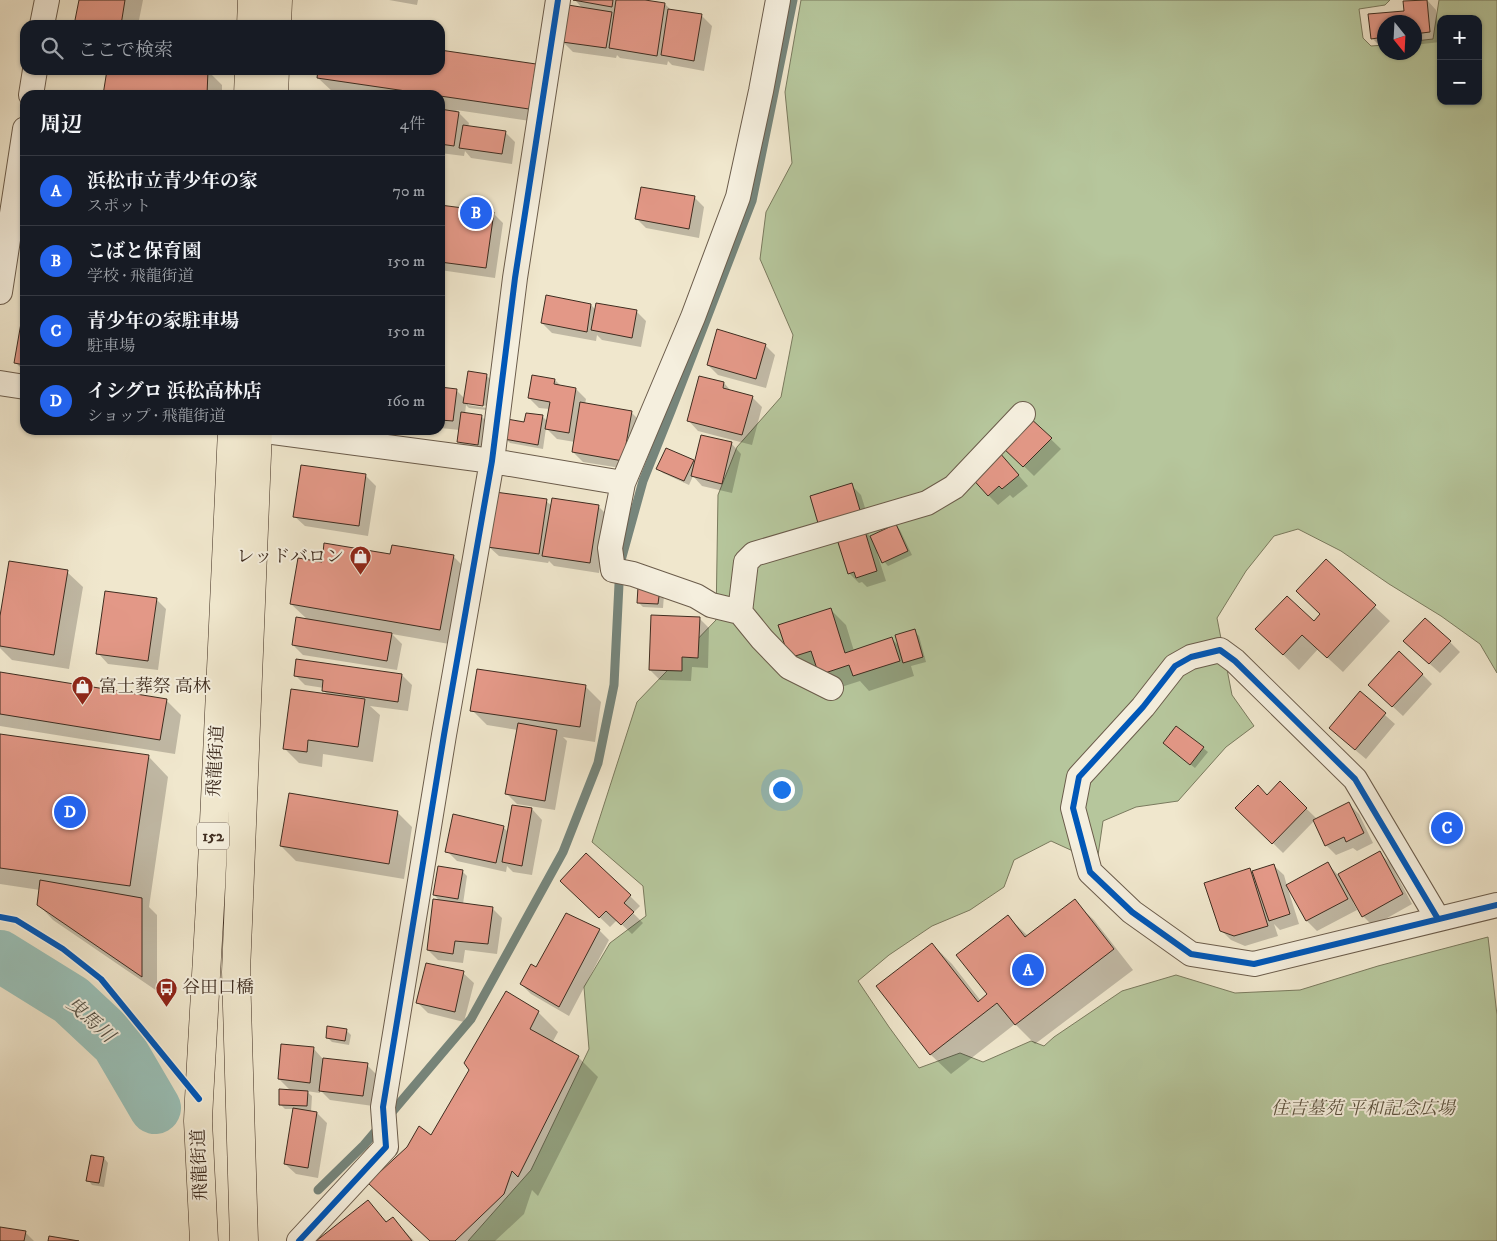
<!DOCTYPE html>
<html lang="ja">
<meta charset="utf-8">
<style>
:root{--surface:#171b24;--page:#20242c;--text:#f1f3f6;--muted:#9ea1a6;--line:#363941;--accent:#2563eb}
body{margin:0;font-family:"IM FELL DW Pica","Noto Serif JP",serif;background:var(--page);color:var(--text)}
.controls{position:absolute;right:15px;top:15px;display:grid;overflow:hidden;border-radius:10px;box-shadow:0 1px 4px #0004}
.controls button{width:45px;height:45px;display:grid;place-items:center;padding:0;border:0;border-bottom:1px solid var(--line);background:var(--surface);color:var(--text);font:25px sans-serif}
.compass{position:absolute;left:1377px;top:15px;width:45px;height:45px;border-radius:50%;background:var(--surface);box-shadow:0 1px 4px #0004;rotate:162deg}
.you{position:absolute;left:781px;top:789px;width:18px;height:18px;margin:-12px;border:4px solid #fff;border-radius:50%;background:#1a73e8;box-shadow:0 0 0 8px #1a73e833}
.badge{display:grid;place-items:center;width:32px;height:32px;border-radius:50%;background:var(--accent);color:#fff;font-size:16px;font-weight:700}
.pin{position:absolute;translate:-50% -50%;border:2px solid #fff;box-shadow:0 1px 5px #0006}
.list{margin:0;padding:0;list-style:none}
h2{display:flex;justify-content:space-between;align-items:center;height:65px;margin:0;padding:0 20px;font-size:21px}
h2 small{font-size:16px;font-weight:400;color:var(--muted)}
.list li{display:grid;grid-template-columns:32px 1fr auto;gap:15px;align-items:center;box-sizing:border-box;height:70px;padding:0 20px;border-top:1px solid var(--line)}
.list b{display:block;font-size:19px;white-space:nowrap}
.list p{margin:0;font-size:16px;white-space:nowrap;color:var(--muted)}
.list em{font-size:16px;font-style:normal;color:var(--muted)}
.icon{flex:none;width:28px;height:28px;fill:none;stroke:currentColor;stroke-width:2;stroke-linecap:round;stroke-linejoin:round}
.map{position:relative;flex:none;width:1497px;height:1241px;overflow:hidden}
.search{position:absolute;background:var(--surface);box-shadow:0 1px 4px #0004;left:20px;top:20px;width:425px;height:55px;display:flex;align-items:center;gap:12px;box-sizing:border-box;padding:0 18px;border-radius:15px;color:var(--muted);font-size:19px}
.panel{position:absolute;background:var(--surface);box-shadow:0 1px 4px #0004;left:20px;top:90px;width:425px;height:345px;border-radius:15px}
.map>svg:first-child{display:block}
.green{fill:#b6c69c;stroke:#7a7a5e;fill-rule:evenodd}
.shadow{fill:#0003}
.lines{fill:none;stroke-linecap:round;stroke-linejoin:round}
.stream{stroke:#76857b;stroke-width:9}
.river{stroke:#9ac0b7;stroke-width:52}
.building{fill:#e39887;stroke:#3f2d20}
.street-casing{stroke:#6b5c4b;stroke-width:26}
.highway-casing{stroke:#3f2d20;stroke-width:29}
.street{stroke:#f5efde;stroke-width:24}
.highway{stroke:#f0e7cd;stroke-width:28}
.cycleway-casing{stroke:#f5efde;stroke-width:9}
.cycleway{stroke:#0057b8;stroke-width:6}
.labels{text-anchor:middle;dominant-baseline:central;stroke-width:4;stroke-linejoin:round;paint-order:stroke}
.shield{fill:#f5efde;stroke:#766759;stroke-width:1}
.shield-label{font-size:16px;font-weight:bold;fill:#3f2d20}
.poi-label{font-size:18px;fill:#3f2d20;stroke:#f5efde;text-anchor:start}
.street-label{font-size:18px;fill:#3f2d20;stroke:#f5efde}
.park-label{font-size:18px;font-style:italic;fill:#5d533f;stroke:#f5efde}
.water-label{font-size:19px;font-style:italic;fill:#565246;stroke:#f5efde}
</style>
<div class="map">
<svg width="1497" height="1241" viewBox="0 0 1497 1241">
<rect width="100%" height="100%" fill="#f0e7cd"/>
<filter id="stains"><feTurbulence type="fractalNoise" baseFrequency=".004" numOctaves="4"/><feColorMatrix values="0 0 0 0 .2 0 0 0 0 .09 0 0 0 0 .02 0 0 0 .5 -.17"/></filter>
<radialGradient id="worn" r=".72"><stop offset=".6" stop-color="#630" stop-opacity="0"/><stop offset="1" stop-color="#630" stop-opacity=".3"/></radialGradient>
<path class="green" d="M801,0H1390L1385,5L1359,9L1363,38L1371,46L1384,45V52H1414L1415,41L1433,39L1439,0H1497V673L1480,644L1441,616L1389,584L1341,551L1298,529L1274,536L1246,571L1217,618L1232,695L1254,726L1226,747L1178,801L1136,807L1103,821L1097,862L1051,841L1014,860L1004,887L970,910L932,926L889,955L858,981L889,1027L919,1068L960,1053L983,1062L1031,1041L1044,1046L1054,1037L1122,991L1176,975L1235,993L1300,990L1378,966L1488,937L1497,1015V1241H468L531,1170L589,1049L584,987L610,943L646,916L643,886L592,842L637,702L716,620L718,495L737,447L781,397L793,335L760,259L766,212L792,163L785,92ZM1441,19H1478V101H1441Z"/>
<path class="shadow" d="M80,0H143L138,25H76Z
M389,0H418L417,5Z
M575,0H636L665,4L672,11L702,16L712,26L704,71L672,65L668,61L667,65L620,58L617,55L616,58L573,52L563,42L583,9Z
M1421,0H1427L1436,10L1440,42L1414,45V22H1384V48H1382L1372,38L1370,16L1405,12L1404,2Z
M440,51L535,66L551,81L544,123L456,110L469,123L468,127L505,132L515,142L512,164L471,158L465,151L464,156L440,153V95H350L334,93L318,78L320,70H440Z
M109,70H207L222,85V95H105Z
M694,197L704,207L699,238L646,228L636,218Z
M440,206L493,213L503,223L495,278L440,270Z
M591,305L596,310L636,311L646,321L641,347L602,340L597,335L596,341L552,333L542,323Z
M25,325V372L15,362Z
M765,345L775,355L766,388L718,375L708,365Z
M486,375L491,380L488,406L468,403V405L487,408V410L469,408L466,405L465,414L482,417L486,421L483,449L463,446L458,442L460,430L440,428V388L457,391L465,399Z
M555,380L562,387L576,389L586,399L585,404L631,412L641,422L633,470L583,462L573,452L575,442L557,439L546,428L543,449L510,443L505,438L525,424L543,417L548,422L550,409L539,408L529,398Z
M724,383L732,392L752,397L762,407L752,445L698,431L688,420Z
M1029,418L1061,449L1034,476L1003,446Z
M731,443L741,454L732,493L702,486L693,476L689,485L663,473L658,469L693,461L695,463Z
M999,453L1028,486L1013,498L1010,495L998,505L988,495Z
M302,466L366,476L376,486L368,536L305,526L294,516Z
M851,485L861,495L871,527L863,529L871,537L896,525L900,530L912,555L888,566L877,553L886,581L867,587L862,582L859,583L849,573Z
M546,501L552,506H598L608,516L599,573L554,566L549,561L548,563L499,556L488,546Z
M391,556H453L468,571L455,645L392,634L402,644L397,670L303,655L293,645L308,620L291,604L323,563Z
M1326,561L1390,621L1343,672L1318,649L1299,670L1272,644L1314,623L1322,614Z
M67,572L83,587L69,669L12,660L0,648V624Z
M640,588L664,595L663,608L643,607L638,602Z
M156,599L166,609L158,670L108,664L98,653Z
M831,610L846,625L854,651L892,639L899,646L914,631L919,636L926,662L911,666L914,676L869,691L860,681L835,689L790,657Z
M699,618L709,628L708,668L692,667L691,681L660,680L650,670Z
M1450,642L1460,652L1440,673L1415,651Z
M0,673L166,700L181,715L175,754L0,726Z
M1422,674L1432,684L1403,716L1380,695Z
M295,675H402L412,685L408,711L370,706L380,715L373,762L323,754L322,767L299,763L284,748L328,695L323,690L324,688L305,685Z
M585,686L601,702L595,742L563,737L567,741L555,810L517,804L507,794L518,730L487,725L472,710Z
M1360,693L1395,724L1366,759L1341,738Z
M0,735L149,757L168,777L149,907L157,915V991L53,920L38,904L40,890L0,884Z
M1169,748H1203L1208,752L1195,768Z
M1280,783L1317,819L1349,804L1359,814L1373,843L1357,851L1353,848L1336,855L1326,845L1314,821L1283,853L1247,818Z
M532,809L542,820L532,875L513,872L507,866L506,872L457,861L447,851L503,827L508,832Z
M397,812L412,827L404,879L296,861L281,846Z
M1380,853L1390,863L1412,904L1373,926L1363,916L1355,901L1353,902L1357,910L1317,931L1307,921L1288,885L1287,886L1299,924L1280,930L1274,924L1278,936L1245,946L1231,940L1221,930L1249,870L1255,875L1273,865L1284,875L1287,886L1328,864L1338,875Z
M462,871L467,876L463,904L492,908L502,918L497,954L465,950L463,963L438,960L428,950L441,902L434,895Z
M572,891L630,896L640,906L633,913L643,923L632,934L617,920L610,927Z
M1074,901L1094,920L1133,970L1035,1044L1015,1024L951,1074L931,1055L878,986L932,944L952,964L981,1001L989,995L1008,917L1028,936Z
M599,930L609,940L569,1016L531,994L521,984L536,969Z
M463,973L474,983L464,1022L428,1013L418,1003Z
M538,1012L558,1032L552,1043L578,1057L598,1077L538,1196L532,1190L524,1214L495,1241H430L432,1137Z
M346,1030L351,1035L349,1045L332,1042L327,1037Z
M313,1048L323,1059L367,1065L377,1075L373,1106L330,1100L320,1090V1093L306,1091L312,1096L311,1112L317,1113L327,1123L318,1178L296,1174L285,1164L294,1109H285L280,1104L291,1091L279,1079Z
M104,1158L108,1163L104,1187L92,1185L88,1180Z
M367,1202L388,1223L393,1219L414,1241H318Z
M0,1228L25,1232L34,1241H0Z"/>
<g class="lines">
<path class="stream" d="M318,1190L364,1145L471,1019L563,852L598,763L614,685L620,564L643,481L671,411L752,201L793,0"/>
<path class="river" d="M0,956L71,1000L117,1043L155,1108"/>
</g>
<path class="building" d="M79,0H125L121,25H74Z
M573,0H613L612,7Z
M616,0H645L665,3L657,56L609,48Z
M1427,0L1430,32L1414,34V22H1384V37L1371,39L1368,14L1404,11L1403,1Z
M568,5L612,12L606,48L562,42Z
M668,9L702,14L694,61L661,55Z
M440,50L536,64L529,109L317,78L318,70H440Z
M107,70H208L207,95H103Z
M440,109L459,112L454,146L440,144Z
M463,125L506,131L502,154L459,148Z
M641,187L695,196L689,229L635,219Z
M440,205L494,212L486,268L440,262Z
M546,295L591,304L587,332L541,323Z
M596,303L637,310L632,338L591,330Z
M21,323L25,324V365L14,363Z
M717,329L766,344L756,379L707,365Z
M468,371L487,374L483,406L463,403Z
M532,375L555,379L554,384L576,388L569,433L545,429L550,402L528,398Z
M699,376L724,382L723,388L753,396L742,435L687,421Z
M440,387L457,389L453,421L440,420Z
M580,402L632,411L623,461L572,452Z
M461,412L482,415L478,445L457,442Z
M526,413L543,415L538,445L504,439L507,419L524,422Z
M1029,417L1052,438L1023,467L1001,446Z
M701,435L732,442L722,484L691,476Z
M666,448L694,460L684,481L656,469Z
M999,452L1019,475L1002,489L999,486L988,496L970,476Z
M301,465L366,474L359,526L293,517Z
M852,483L862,517L820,530L810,496Z
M495,492L547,499L539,554L487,547Z
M552,498L599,505L590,563L542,556Z
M896,524L908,551L882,563L870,536Z
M864,528L877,571L856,578L854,572L848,574L836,536Z
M324,543L390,554L392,545L454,555L440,630L290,604L298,558L322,562Z
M1326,559L1376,605L1327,658L1302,635L1283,655L1255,629L1287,596L1314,621L1320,614L1296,591Z
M9,561L68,570L54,655L0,646V616Z
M638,587L660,589L658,604L637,603Z
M105,591L157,598L148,661L96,654Z
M831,608L845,653L892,637L900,661L853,676L849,665L819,675L811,651L789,658L778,625Z
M651,615L700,617L698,658L682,657V671L649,670Z
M296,617L392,633L387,661L292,645Z
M1425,618L1451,641L1429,664L1403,641Z
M915,629L923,657L903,663L895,635Z
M1399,651L1423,674L1392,707L1368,685Z
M296,659L402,674L398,702L322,691L323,680L294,676Z
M477,669L586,685L580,727L470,711Z
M0,672L167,699L160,740L0,714Z
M291,689L365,699L358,747L308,740L307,752L283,749Z
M1360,691L1386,713L1355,750L1329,728Z
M518,723L557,730L545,801L505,794Z
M1176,726L1204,747L1190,765L1163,743Z
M0,734L149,755L130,886L0,868Z
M1280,781L1307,808L1272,844L1235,808L1258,785L1267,795Z
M289,793L398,811L389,864L280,846Z
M1349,802L1364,833L1346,842L1344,837L1325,846L1313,820Z
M512,805L532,808L522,866L502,862Z
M453,814L504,826L496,863L445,852Z
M1380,851L1403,894L1362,917L1338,874Z
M586,853L631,895L624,903L634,912L621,925L606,911L599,918L560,881Z
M1328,862L1348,899L1306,921L1286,885Z
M1274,864L1290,914L1269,921L1252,871Z
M438,866L463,870L458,899L433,895Z
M1250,868L1268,926L1234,936L1220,931L1204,883Z
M40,880L142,898V977L37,905Z
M433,899L493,907L488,944L455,941L453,954L427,950Z
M1075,899L1114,949L1015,1025L997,1003L930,1055L876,986L932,943L978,1002L987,994L956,955L1008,915L1025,937Z
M566,913L600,929L559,1007L520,984L531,964L536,967Z
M426,963L464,971L455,1012L416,1003Z
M506,991L539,1011L530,1029L579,1056L518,1177L512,1171L504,1194L455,1241H430L368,1183L407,1147L419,1126L431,1135L469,1070L464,1063Z
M327,1026L347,1029L345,1041L326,1038Z
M281,1044L314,1047L310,1083L278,1079Z
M323,1058L368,1063L363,1096L319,1091Z
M279,1089L308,1091L307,1106L279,1105Z
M293,1108L317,1112L308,1168L284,1164Z
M91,1155L104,1157L99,1183L86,1181Z
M368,1200L386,1222L393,1217L412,1241H316Z
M0,1227L26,1231L24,1241H0Z
M49,1236L79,1241H48Z"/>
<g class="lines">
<defs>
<path id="street" d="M778,0L761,91L738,197L693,317L623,483L610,548L613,570L633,574L696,596L711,605L740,612L762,639L789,667L831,688
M42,25L47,0
M31,95L35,70
M0,292L25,129
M0,383L25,387
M258,430L492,461L623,483
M740,612L746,562L754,554L927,503L954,487L1023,414
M1438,919L1355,779L1235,661L1220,650L1191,657L1175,666L1143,707L1079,777L1073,808L1090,872L1132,912L1191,954L1254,964L1497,905
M299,1241L386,1147L383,1107L444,735L492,461L515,278L558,0"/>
<path id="highway" d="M251,25L252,0
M277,25L278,0
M248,95L249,70
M274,95L275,70
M204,1241L198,1121L199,1099L211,887L232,430
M244,1241L236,972L258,430"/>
</defs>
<use href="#street" class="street-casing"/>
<use href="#highway" class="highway-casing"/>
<use href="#street" class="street"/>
<use href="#highway" class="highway"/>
<defs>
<path id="cycleway" d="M0,917L16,920L63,949L101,979L199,1099
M1438,919L1355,779L1235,661L1220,650L1191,657L1175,666L1143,707L1079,777L1073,808L1090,872L1132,912L1191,954L1254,964L1497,905
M299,1241L386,1147L383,1107L444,735L492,461L515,278L558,0"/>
</defs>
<use href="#cycleway" class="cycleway-casing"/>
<use href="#cycleway" class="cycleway"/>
</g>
<defs>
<symbol id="shop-pin" viewBox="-11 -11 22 30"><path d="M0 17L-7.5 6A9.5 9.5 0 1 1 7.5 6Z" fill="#8f2418" stroke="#f5efde"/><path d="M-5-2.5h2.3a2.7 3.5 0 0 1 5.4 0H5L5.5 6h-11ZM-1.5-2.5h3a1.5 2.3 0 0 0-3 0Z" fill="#fff"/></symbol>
<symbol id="bus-pin" viewBox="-11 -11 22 30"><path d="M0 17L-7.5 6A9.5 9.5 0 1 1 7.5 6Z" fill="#8f2418" stroke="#f5efde"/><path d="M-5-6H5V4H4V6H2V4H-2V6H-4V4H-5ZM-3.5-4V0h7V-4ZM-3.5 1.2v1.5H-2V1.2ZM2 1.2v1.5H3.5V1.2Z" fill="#fff"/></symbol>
</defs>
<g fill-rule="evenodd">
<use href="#shop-pin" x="348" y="544" width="25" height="34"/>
<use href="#shop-pin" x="70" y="674" width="25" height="34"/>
<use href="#bus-pin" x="154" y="976" width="25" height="34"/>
</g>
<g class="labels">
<rect class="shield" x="197" y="822.5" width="32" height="27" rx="4"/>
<g class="shield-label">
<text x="213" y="836">152</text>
</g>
<g class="poi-label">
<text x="344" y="557" text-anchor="end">レッドバロン</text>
<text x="99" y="687">富士葬祭 高林</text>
<text x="182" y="988">谷田口橋</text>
</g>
<g class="street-label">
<text transform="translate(216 761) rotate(-87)">飛龍街道</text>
<text transform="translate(200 1165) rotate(-92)">飛龍街道</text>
</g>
<g class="park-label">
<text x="1363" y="1109">住吉墓苑 平和記念広場</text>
</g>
<g class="water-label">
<text transform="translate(90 1020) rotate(42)">曳馬川</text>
</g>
</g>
<rect width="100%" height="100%" filter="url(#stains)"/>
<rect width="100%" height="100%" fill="url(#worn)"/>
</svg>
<div class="controls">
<button>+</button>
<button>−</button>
</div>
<svg class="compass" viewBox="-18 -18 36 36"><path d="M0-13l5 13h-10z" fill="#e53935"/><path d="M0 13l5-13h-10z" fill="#9ea1a6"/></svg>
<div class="you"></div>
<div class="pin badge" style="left:1028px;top:970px">A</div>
<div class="pin badge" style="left:476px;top:213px">B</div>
<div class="pin badge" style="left:1447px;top:828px">C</div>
<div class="pin badge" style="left:70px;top:812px">D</div>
<div class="search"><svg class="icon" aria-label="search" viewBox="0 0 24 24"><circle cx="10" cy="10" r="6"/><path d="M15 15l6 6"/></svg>ここで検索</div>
<section class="panel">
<h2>周辺<small>4件</small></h2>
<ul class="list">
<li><span class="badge">A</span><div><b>浜松市立青少年の家</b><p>スポット</p></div><em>70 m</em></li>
<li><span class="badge">B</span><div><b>こばと保育園</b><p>学校 · 飛龍街道</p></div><em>150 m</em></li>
<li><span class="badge">C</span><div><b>青少年の家駐車場</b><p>駐車場</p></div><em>150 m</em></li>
<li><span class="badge">D</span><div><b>イシグロ 浜松高林店</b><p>ショップ · 飛龍街道</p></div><em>160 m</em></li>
</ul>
</section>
</div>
